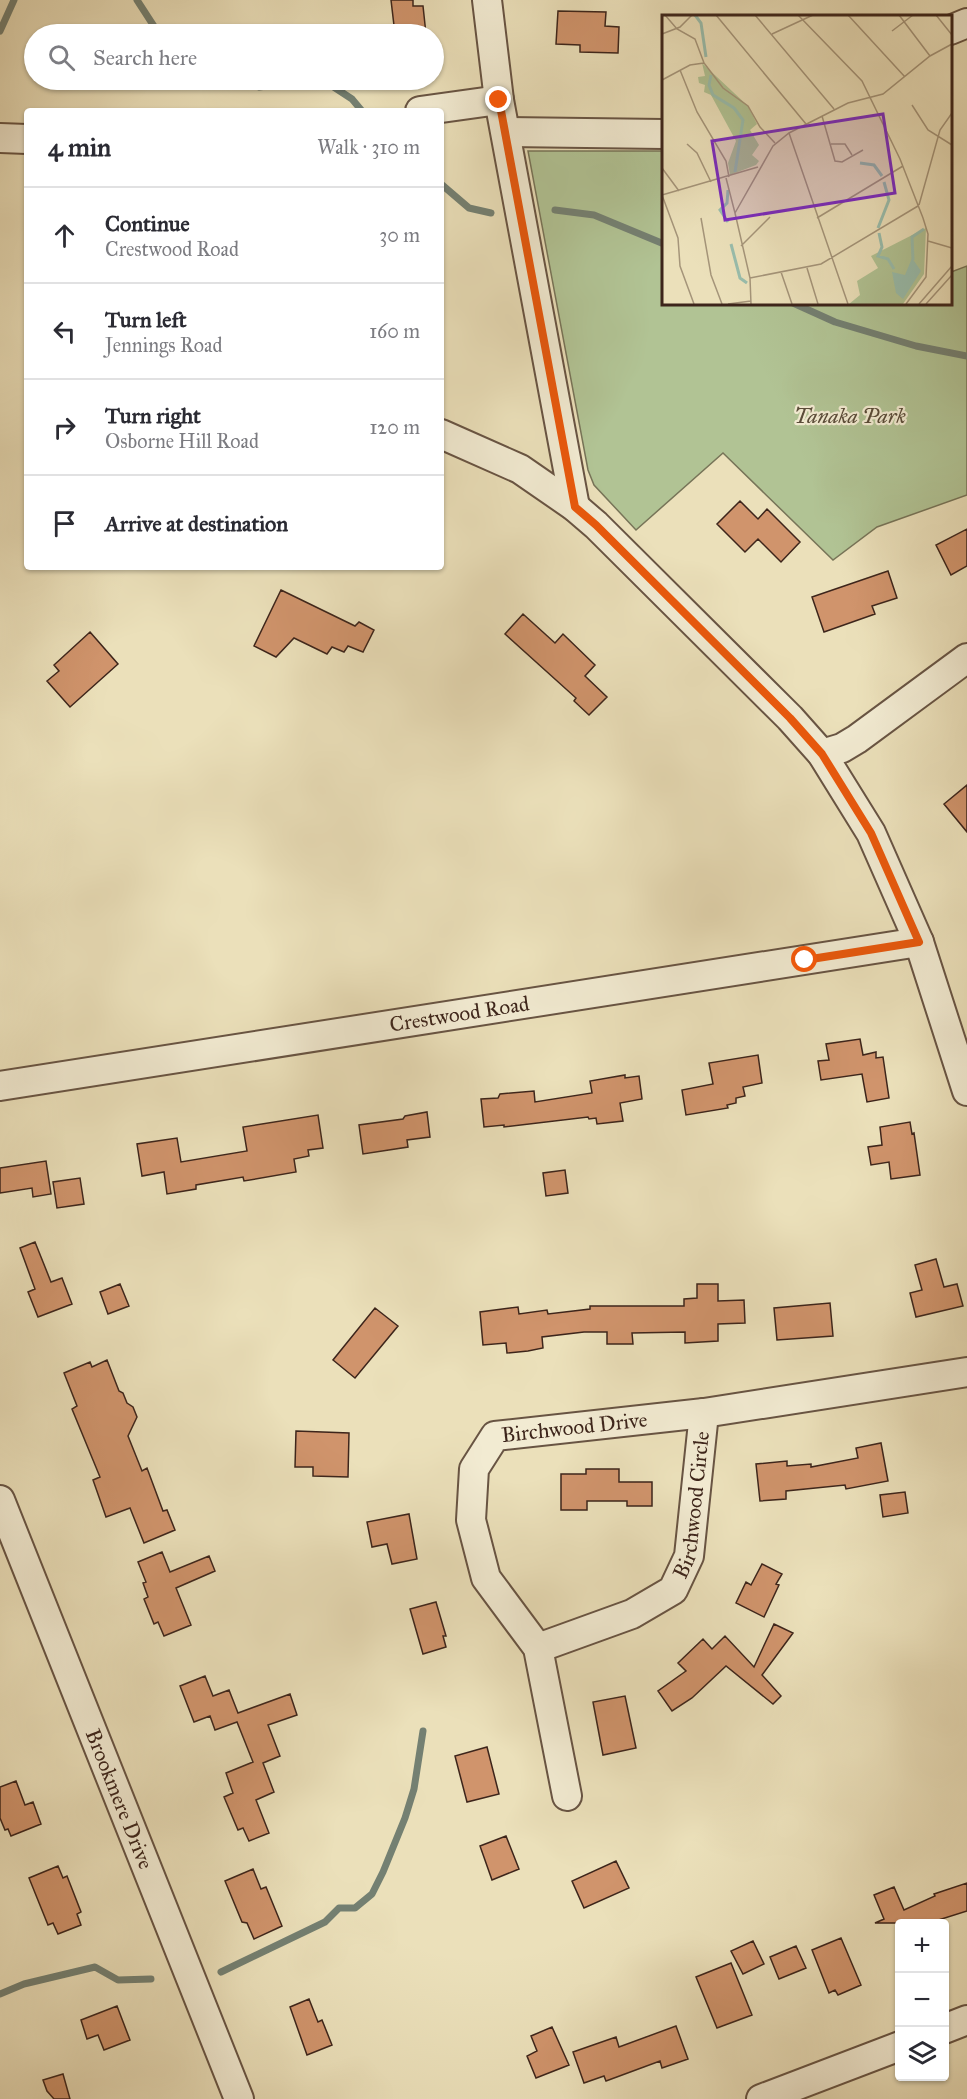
<!DOCTYPE html>
<meta charset="utf-8">
<style>
:root{--surface:#fff;--page:#f2f2f3;--text:#2b2b33;--muted:#7c7c81;--line:#e1e1e2}
body{margin:0;font-family:"IM FELL Great Primer",serif;background:var(--page);color:var(--text)}
.controls{position:absolute;right:18px;bottom:18px;display:grid;overflow:hidden;border-radius:6px;box-shadow:0 2px 4px #0004}
.controls button{width:54px;height:54px;display:grid;place-items:center;padding:0;border:0;border-bottom:2px solid var(--line);background:var(--surface);color:var(--text);font:30px sans-serif}
.stop{position:absolute;width:18px;height:18px;margin:-14px;border:4px solid #ea580c;border-radius:50%;background:#fff}
.stop.end{background:#ea580c;border-color:#fff;box-shadow:0 2px 6px #0008}
.list{margin:0;padding:0;list-style:none}
h2{display:flex;justify-content:space-between;align-items:center;height:78px;margin:0;padding:0 24px;font-size:26px}
h2 small{font-size:20px;font-weight:400;color:var(--muted)}
.list li{display:grid;grid-template-columns:39px 1fr auto;gap:18px;align-items:center;box-sizing:border-box;height:96px;padding:0 24px;border-top:2px solid var(--line)}
.list b{display:block;font-size:22px;white-space:nowrap}
.list p{margin:0;font-size:20px;white-space:nowrap;color:var(--muted)}
.list em{font-size:20px;font-style:normal;color:var(--muted)}
.icon{flex:none;width:33px;height:33px;fill:none;stroke:currentColor;stroke-width:2;stroke-linecap:round;stroke-linejoin:round}
.map{position:relative;flex:none;width:967px;height:2099px;overflow:hidden}
.search{position:absolute;background:var(--surface);box-shadow:0 2px 4px #0004;left:24px;top:24px;width:420px;height:66px;display:flex;align-items:center;gap:15px;box-sizing:border-box;padding:0 21px;border-radius:33px;color:var(--muted);font-size:22px}
.panel{position:absolute;background:var(--surface);box-shadow:0 2px 4px #0004;left:24px;top:108px;width:420px;height:462px;border-radius:6px}
.map>svg:first-child{display:block}
.green{fill:#b1c394;stroke:#777458;stroke-width:1.5}
.lines{fill:none;stroke-linecap:round;stroke-linejoin:round}
.stream{stroke:#748072;stroke-width:7}
.building{fill:#d0946c;stroke:#3d251b;stroke-width:1.5}
.minor-casing{stroke:#685443;stroke-width:32}
.minor{stroke:#f2ebd2;stroke-width:28}
.route{stroke:#ea580c;stroke-width:8}
.labels{text-anchor:middle;dominant-baseline:central;stroke-width:4.5;stroke-linejoin:round;paint-order:stroke}
.park-label{font-size:21px;font-style:italic;fill:#5a4c39;stroke:#f2ebd2}
.street-label{font-size:21px;fill:#3d251b;stroke:#f2ebd2}
.inset-river{fill:none;stroke:#99bdac;stroke-width:3}
.inset-road{fill:none;stroke:#a5957a;stroke-width:1.5}
.view{fill:#7b2cbf;fill-opacity:0.15;stroke:#7b2cbf;stroke-width:3}
.inset-edge{fill:none;stroke:#3d251b;stroke-width:3}
</style>
<div class="map">
<svg width="967" height="2099" viewBox="0 0 967 2099">
<rect width="100%" height="100%" fill="#ebe0ba"/>
<filter id="stains"><feTurbulence type="fractalNoise" baseFrequency=".00333" numOctaves="4"/><feColorMatrix values="0 0 0 0 .2 0 0 0 0 .09 0 0 0 0 .02 0 0 0 .5 -.17"/></filter>
<radialGradient id="worn" r=".72"><stop offset=".6" stop-color="#630" stop-opacity="0"/><stop offset="1" stop-color="#630" stop-opacity=".3"/></radialGradient>
<path class="green" d="M528,151H664V303H950L951,272L967,266V495L877,527L833,560L723,453L636,530L594,485L588,470Z"/>
<g class="lines">
<path class="stream" d="M137,0L159,34
M0,31L14,0
M239,80L259,87L312,80
M323,80L352,99L362,111
M441,184L469,208L491,213
M555,210L594,215L664,244
M793,303L835,322L916,346L967,356
M221,1972L325,1922L339,1908H355L372,1894L383,1872L405,1818L414,1789L423,1731
M0,1994L24,1984L95,1967L118,1980L151,1979"/>
</g>
<path class="building" d="M391,0H413V6H423L426,34H395Z
M558,11L606,12L605,26L619,27L618,53L580,52V45L556,44Z
M740,501L758,519L767,509L800,542L781,562L758,539L745,552L717,524Z
M967,529V566L951,575L936,545Z
M888,571L897,598L872,606L875,614L824,632L812,597Z
M281,590L355,626L359,622L374,630L363,652L348,646L344,652L332,647L327,654L294,638L276,657L254,646Z
M523,614L555,643L563,634L595,665L585,676L607,697L589,715L574,701L576,698L505,634Z
M90,632L118,664L70,707L47,681L59,671L54,665Z
M967,785V832L944,804Z
M860,1039L863,1055L876,1052V1058L883,1057L889,1098L867,1102L862,1074L821,1080L818,1061L829,1060L826,1044Z
M758,1055L762,1083L743,1087L745,1096L736,1098V1103L727,1105L728,1108L686,1115L682,1090L713,1084L709,1063Z
M625,1075V1078L639,1076L642,1099L620,1103L623,1121L597,1124L596,1118L589,1119L588,1117L504,1127V1125L484,1127L481,1099L498,1098L500,1094L534,1091L535,1102L592,1093L590,1081Z
M427,1112L430,1137L407,1140L408,1147L363,1154L359,1125L403,1119L405,1116Z
M318,1115L323,1148L308,1150L309,1156L294,1159L296,1172L244,1181L243,1177L196,1185V1189L167,1194L164,1172L142,1176L137,1144L177,1138L181,1162L247,1151L243,1127Z
M910,1122L912,1134L914,1133L920,1175L891,1179L889,1162L871,1165L868,1147L882,1145L880,1127Z
M46,1161L51,1194L33,1197L32,1188L0,1193V1168Z
M565,1170L568,1193L546,1196L543,1173Z
M80,1178L84,1204L57,1208L53,1182Z
M35,1242L51,1282L62,1278L72,1304L38,1317L28,1292L35,1289L20,1248Z
M936,1259L944,1287L957,1284L963,1306L916,1317L910,1293L922,1290L915,1265Z
M120,1284L129,1306L108,1314L100,1292Z
M697,1284H718V1301L744,1300L745,1323L718,1324V1341L685,1343V1332L632,1333L633,1344H607V1332H584L542,1337L543,1348L528,1351L507,1353L506,1343L483,1345L480,1312L518,1307L519,1314L547,1310L548,1314L590,1309V1306H684V1299L697,1298Z
M830,1303L833,1336L777,1340L774,1308Z
M375,1308L398,1326L355,1378L333,1360Z
M107,1360L119,1391L123,1393L127,1403L133,1407L137,1417L128,1436L142,1471L147,1468L163,1511L167,1510L175,1530L144,1543L130,1508L106,1517L93,1480L100,1477L72,1409L77,1406L64,1373L90,1362L92,1367Z
M296,1431L349,1433L348,1477L313,1476V1467H295Z
M881,1443L888,1481L846,1489L845,1485L786,1491V1499L760,1501L756,1464L787,1461V1466L811,1464V1467L858,1458L856,1448Z
M586,1469H619V1482H652V1506H627V1501H587V1510H561V1474H586Z
M905,1492L908,1513L883,1517L880,1495Z
M409,1514L417,1559L392,1564L387,1544L372,1547L367,1522Z
M162,1552L170,1572L209,1556L215,1571L176,1588L191,1625L164,1636L158,1622L154,1624L144,1599L148,1597L143,1583L146,1582L138,1562Z
M762,1564L782,1574L776,1584L779,1585L764,1617L736,1603L746,1582L751,1585Z
M436,1602L446,1636H443L446,1647L423,1654L410,1609Z
M774,1624L793,1633L762,1675L781,1696L773,1704L726,1666L692,1698L672,1711L658,1691L686,1671L678,1663L703,1639L712,1649L725,1636L754,1667Z
M205,1676L213,1696L229,1690L238,1713L290,1694L297,1715L268,1725L280,1756L263,1763L274,1792L256,1800L269,1833L249,1841L243,1828L238,1830L224,1797L233,1793L226,1773L253,1762L237,1722L215,1730L210,1716L194,1722L180,1686Z
M625,1696L636,1748L603,1755L593,1702Z
M487,1747L499,1794L467,1802L455,1756Z
M16,1781L25,1805L33,1802L41,1824L11,1836L8,1829L5,1830L0,1818V1787Z
M506,1836L519,1869L492,1880L480,1846Z
M616,1861L629,1888L584,1908L572,1881Z
M58,1866L63,1878L67,1876L81,1912L77,1914L81,1925L58,1934L53,1923L48,1925L29,1878Z
M253,1869L261,1889L266,1887L282,1926L254,1939L247,1923L242,1922L225,1881Z
M967,1883V1911L929,1923H875L884,1919L874,1895L894,1887L904,1910L935,1896L934,1894Z
M841,1938L861,1985L838,1995L835,1990L829,1993L812,1950Z
M753,1941L764,1964L743,1974L731,1951Z
M796,1946L806,1968L779,1979L770,1957Z
M731,1963L752,2015L717,2028L696,1977Z
M309,1999L318,2022L322,2020L332,2045L307,2055L290,2007Z
M117,2006L130,2040L104,2050L98,2035L87,2039L81,2020Z
M676,2026L688,2059L662,2068L660,2061L606,2081L604,2076L584,2083L573,2052L616,2037L619,2047Z
M552,2027L569,2065L536,2078L527,2056L537,2051L531,2036Z
M63,2074L70,2099H54L47,2091L43,2080Z"/>
<g class="lines">
<defs>
<g id="minor">
<path d="M487,0L499,100L575,507"/>
<path d="M950,30L967,23"/>
<path d="M420,111L499,100"/>
<path d="M506,132L664,134"/>
<path d="M0,138L27,139"/>
<path d="M441,434L520,469L575,507L596,525L790,718L822,754L871,833L919,942L967,1091"/>
<path d="M822,754L842,748L857,739L967,658"/>
<path id="s1" d="M0,1086L919,942"/>
<path id="s2" d="M0,1500L239,2099"/>
<path id="s3" d="M538,1648L632,1614L673,1590L689,1556L704,1413"/>
<path id="s4" d="M567,1796L538,1648L486,1578L471,1520L474,1469L495,1436L704,1413L967,1372"/>
<path d="M944,2029L967,2020"/>
<path d="M761,2099L900,2046"/>
</g>
</defs>
<use href="#minor" class="minor-casing"/>
<use href="#minor" class="minor"/>
</g>
<g class="lines">
<path class="route" d="M499,100L575,507L596,525L790,718L822,754L871,833L919,942L805,960"/>
</g>
<g class="labels">
<g class="park-label">
<text x="850" y="416">Tanaka Park</text>
</g>
<g class="street-label">
<text stroke="none"><textPath href="#s1" startOffset="465">Crestwood Road</textPath></text>
<text stroke="none"><textPath href="#s4" startOffset="468">Birchwood Drive</textPath></text>
<text stroke="none"><textPath href="#s3" startOffset="236">Birchwood Circle</textPath></text>
<text stroke="none"><textPath href="#s2" startOffset="322">Brookmere Drive</textPath></text>
</g>
</g>
<g transform="translate(662 15)">
<rect width="290" height="290" fill="#ebe0ba"/>
<path d="M40,48L86,91L95,109L88,115L97,130L90,140L97,146L94,150L68,160L66,148L74,126L49,80L42,77L43,70L37,68L36,62L43,61ZM264,213L262,259L241,289H187L198,280L195,266L216,253L209,241Z" fill="#b1c394"/>
<path d="M250,243L259,256L241,284L234,278L230,257L243,260Z" fill="#99bdac"/>
<path class="inset-river" d="M33,0L39,8L44,42M49,60L47,70L51,80L72,93L81,105L73,157M198,148L212,150L220,161M66,175L65,188L58,195L66,207M216,213L227,185L222,167M217,218L220,232L216,241L226,244L232,254M69,229L78,263L85,268M251,245L250,222L262,214"/>
<path class="inset-road" d="M3,0L15,14L33,24L42,48L61,73L86,91L98,112L113,128M54,0L144,109M93,0L172,94M136,0L200,66L238,144L261,203L266,219L264,262L244,289M186,0L243,62M237,0L268,41M274,0L290,20M230,16L251,0M0,19L18,12L30,0M110,19L151,0M18,55L35,97L64,146L67,162M0,65L28,50L42,48M250,90L266,115L290,130M160,101L173,146L180,147L201,135M127,118L186,289M25,129L35,138L49,167M169,129H183L190,140M0,153L17,176M64,163L73,198M0,180L16,223L18,251L32,289M0,180L96,152M257,190L278,115L290,98M39,203L49,260L60,289M155,203L241,151M266,226L290,233M79,231L108,202M145,253L156,289M119,257L130,289M88,263L159,249L256,191M66,289L89,286M89,289L88,263L73,198L111,131L127,118L186,88L221,79L268,41L290,29M257,289L290,251M264,289L290,260"/>
<path class="view" d="M221,99L233,178L63,205L50,126Z"/>
<rect width="290" height="290" class="inset-edge"/>
</g>
<rect width="100%" height="100%" filter="url(#stains)"/>
<rect width="100%" height="100%" fill="url(#worn)"/>
</svg>
<div class="controls">
<button>+</button>
<button>−</button>
<button><svg class="icon" aria-label="layers" viewBox="0 0 24 24"><path d="M12 4l9 5-9 5-9-5zM3 14l9 5 9-5"/></svg></button>
</div>
<div class="stop" style="left:805px;top:960px"></div>
<div class="stop end" style="left:499px;top:100px"></div>
<div class="search"><svg class="icon" aria-label="search" viewBox="0 0 24 24"><circle cx="10" cy="10" r="6"/><path d="M15 15l6 6"/></svg>Search here</div>
<section class="panel">
<h2>4 min<small>Walk · 310 m</small></h2>
<ul class="list">
<li><svg class="icon" aria-label="ahead" viewBox="0 0 24 24"><path d="M12 20V5M6 11l6-6 6 6"/></svg><div><b>Continue</b><p>Crestwood Road</p></div><em>30 m</em></li>
<li><svg class="icon" aria-label="left" viewBox="0 0 24 24"><path d="M17 20v-9H6M10 6l-5 5 5 5"/></svg><div><b>Turn left</b><p>Jennings Road</p></div><em>160 m</em></li>
<li><svg class="icon" aria-label="right" viewBox="0 0 24 24"><path d="M7 20v-9h11M14 6l5 5-5 5"/></svg><div><b>Turn right</b><p>Osborne Hill Road</p></div><em>120 m</em></li>
<li><svg class="icon" aria-label="arrive" viewBox="0 0 24 24"><path d="M6 21V4h12l-3 4 3 4H6"/></svg><div><b>Arrive at destination</b></div></li>
</ul>
</section>
</div>
